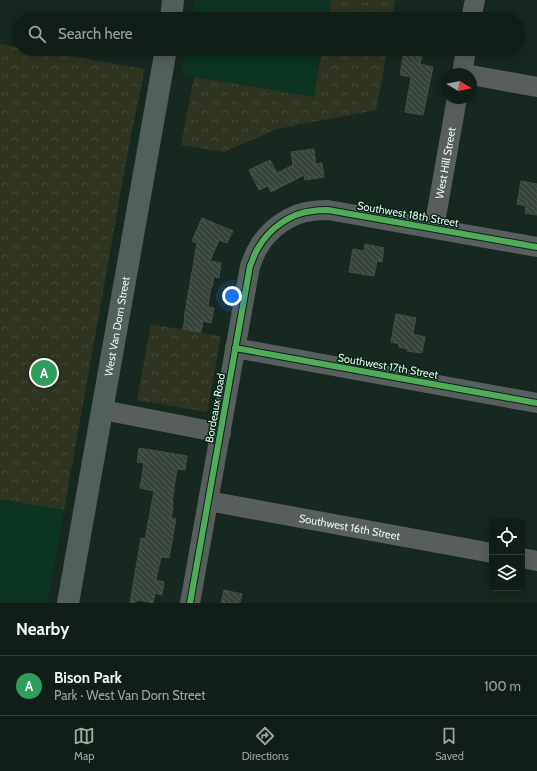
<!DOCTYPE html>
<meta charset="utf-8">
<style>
:root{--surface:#101e17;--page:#192720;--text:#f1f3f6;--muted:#9ca2a1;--line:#303c36;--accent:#9dafa4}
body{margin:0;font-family:Cabin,sans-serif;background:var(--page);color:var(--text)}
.controls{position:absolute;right:12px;bottom:12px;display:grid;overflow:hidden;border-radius:6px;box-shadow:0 2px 10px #0003}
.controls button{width:36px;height:36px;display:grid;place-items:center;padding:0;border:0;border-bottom:1px solid var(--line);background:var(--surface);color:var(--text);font:20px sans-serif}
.compass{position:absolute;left:441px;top:68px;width:36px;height:36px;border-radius:50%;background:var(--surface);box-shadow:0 2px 10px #0003;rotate:100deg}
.you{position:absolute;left:232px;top:296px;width:14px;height:14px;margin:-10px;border:3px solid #fff;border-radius:50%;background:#1a73e8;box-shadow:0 0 0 6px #1a73e833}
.badge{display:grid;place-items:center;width:26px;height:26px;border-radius:50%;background:var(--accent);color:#fff;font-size:13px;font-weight:700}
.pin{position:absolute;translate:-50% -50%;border:2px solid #fff;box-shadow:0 1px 4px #0006}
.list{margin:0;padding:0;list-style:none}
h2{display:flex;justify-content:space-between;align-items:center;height:52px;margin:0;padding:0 16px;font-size:17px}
h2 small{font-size:13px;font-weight:400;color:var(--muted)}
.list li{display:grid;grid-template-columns:26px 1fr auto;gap:12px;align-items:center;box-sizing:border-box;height:60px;padding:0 16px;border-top:1px solid var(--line)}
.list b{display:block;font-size:15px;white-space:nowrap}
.list p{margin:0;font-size:13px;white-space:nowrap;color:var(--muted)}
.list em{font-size:13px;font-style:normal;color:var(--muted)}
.icon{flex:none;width:22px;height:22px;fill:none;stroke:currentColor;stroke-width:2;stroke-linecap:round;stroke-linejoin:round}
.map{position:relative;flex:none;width:537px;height:603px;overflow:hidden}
.search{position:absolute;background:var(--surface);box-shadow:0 2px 10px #0003;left:12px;right:12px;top:12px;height:44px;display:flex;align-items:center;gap:10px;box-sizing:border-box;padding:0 14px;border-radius:22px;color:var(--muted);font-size:15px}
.sheet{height:112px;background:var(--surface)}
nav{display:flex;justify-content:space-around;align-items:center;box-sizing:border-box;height:56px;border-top:1px solid var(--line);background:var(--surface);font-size:11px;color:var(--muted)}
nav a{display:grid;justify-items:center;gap:2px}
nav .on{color:var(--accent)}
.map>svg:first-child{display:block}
.built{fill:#0d3322}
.park{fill:url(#park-crowns)}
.building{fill:url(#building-back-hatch);stroke:#444f46}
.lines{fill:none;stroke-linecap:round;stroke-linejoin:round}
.minor{stroke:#575e5c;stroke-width:20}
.major{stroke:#525f5a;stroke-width:22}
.cycleway-casing{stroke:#052516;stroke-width:8}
.cycleway{stroke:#51ab58;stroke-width:6}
.labels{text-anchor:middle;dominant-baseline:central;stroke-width:3;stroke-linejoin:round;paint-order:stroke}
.street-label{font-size:11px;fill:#e5f7ec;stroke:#052516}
</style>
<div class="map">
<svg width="537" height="603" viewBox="0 0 537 603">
<defs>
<pattern id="park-crowns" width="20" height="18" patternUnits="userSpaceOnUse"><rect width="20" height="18" fill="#2f3421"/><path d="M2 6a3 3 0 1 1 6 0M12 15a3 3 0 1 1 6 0" fill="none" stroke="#434837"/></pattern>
<pattern id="building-back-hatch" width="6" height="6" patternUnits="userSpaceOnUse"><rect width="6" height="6" fill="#37443b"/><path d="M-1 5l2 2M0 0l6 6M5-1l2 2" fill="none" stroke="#546058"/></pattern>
</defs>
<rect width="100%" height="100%" fill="#16281f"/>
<path class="built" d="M195,0H331L328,19H191Z
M186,49H322L314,97L181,74Z
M0,499L64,510L48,603H0Z"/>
<path class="park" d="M331,0H395L392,19H328Z
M0,44L19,47V49H30L144,69L142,84L131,135L64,510L0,499Z
M322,49H387L383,75L376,110L277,129L224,152L181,145L194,77L314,97Z
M151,324L221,336L207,412L137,400Z"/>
<path class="building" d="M404,49H423L420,64L433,67L423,115L405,112L411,77L400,75Z
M314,149L316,164L322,163L324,177L305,180L304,175L271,192L268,186L259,190L249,170L270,160L277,173L293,165L291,152Z
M521,181L537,184V215L525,213L526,206L517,204Z
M202,218L233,231L227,243L219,240L210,261L221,263L219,278L214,277L212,287H211L208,307L214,308L211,323L203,321L201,332L183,329L185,318H184L197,243L192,241Z
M365,244L384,248L382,262L377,261L374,276L349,272L353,249L364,251Z
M396,314L416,318L413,334L425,337L422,353L407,351L408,349L399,347V344L391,342Z
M139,448L187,456L185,470L177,469L172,501L173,502L172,507L173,508L171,518L176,519L169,558L161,557L156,580L164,582L162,595L155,593L153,603L139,600L133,603H130L141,538L145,539L154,491L140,488L144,463L137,462Z
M224,590L242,594L240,603H221Z"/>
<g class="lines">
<g class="minor">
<path d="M471,19L475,0"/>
<path d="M462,74L466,49"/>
<path d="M471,75L537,87"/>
<path id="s1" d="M434,228L457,98"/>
<path d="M235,348L537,403"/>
<path d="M103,410L221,433"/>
<path id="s2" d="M208,501L492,553"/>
<path d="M522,558L537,561"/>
<path d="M190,603L250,266C253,260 254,254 258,248C269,229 290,213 313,211C318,210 323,210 328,210L537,247"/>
</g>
<g class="major">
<path d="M171,19L173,0"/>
<path id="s3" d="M68,603L166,49"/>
</g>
<defs>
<path id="cycleway" d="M235,348L537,403
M190,603L250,266C253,260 254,254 258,248C269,229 290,213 313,211C318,210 323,210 328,210L537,247"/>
</defs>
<use href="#cycleway" class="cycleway-casing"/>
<use href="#cycleway" class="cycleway"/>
</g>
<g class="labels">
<g class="street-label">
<text stroke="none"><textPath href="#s1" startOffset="66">West Hill Street</textPath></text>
<text transform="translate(408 214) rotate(10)">Southwest 18th Street</text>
<text stroke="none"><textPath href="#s3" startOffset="281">West Van Dorn Street</textPath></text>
<text transform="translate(388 366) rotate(10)">Southwest 17th Street</text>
<text transform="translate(215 408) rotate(-80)">Bordeaux Road</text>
<text stroke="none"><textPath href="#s2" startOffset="144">Southwest 16th Street</textPath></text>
</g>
</g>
</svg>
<div class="controls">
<button><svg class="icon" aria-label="locate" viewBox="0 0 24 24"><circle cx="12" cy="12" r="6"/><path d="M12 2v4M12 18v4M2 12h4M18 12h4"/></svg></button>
<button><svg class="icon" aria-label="layers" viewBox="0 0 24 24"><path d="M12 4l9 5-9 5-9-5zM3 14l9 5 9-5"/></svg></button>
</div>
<svg class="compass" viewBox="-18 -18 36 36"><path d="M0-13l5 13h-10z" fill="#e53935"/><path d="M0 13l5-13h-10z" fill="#9ca2a1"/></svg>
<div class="you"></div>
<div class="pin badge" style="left:44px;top:373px;background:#2e9e5b">A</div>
<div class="search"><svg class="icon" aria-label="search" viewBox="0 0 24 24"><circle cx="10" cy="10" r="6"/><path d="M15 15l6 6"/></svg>Search here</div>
</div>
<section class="sheet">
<h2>Nearby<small></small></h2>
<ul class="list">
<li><span class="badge" style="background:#2e9e5b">A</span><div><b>Bison Park</b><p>Park · West Van Dorn Street</p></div><em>100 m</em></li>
</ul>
</section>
<nav>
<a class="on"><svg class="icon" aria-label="map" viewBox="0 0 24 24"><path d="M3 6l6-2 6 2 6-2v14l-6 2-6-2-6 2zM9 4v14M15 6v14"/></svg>Map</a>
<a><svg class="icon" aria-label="directions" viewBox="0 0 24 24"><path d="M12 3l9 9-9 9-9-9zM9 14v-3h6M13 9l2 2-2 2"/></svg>Directions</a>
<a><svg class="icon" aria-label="saved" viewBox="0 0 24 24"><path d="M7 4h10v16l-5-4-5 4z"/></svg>Saved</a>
</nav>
